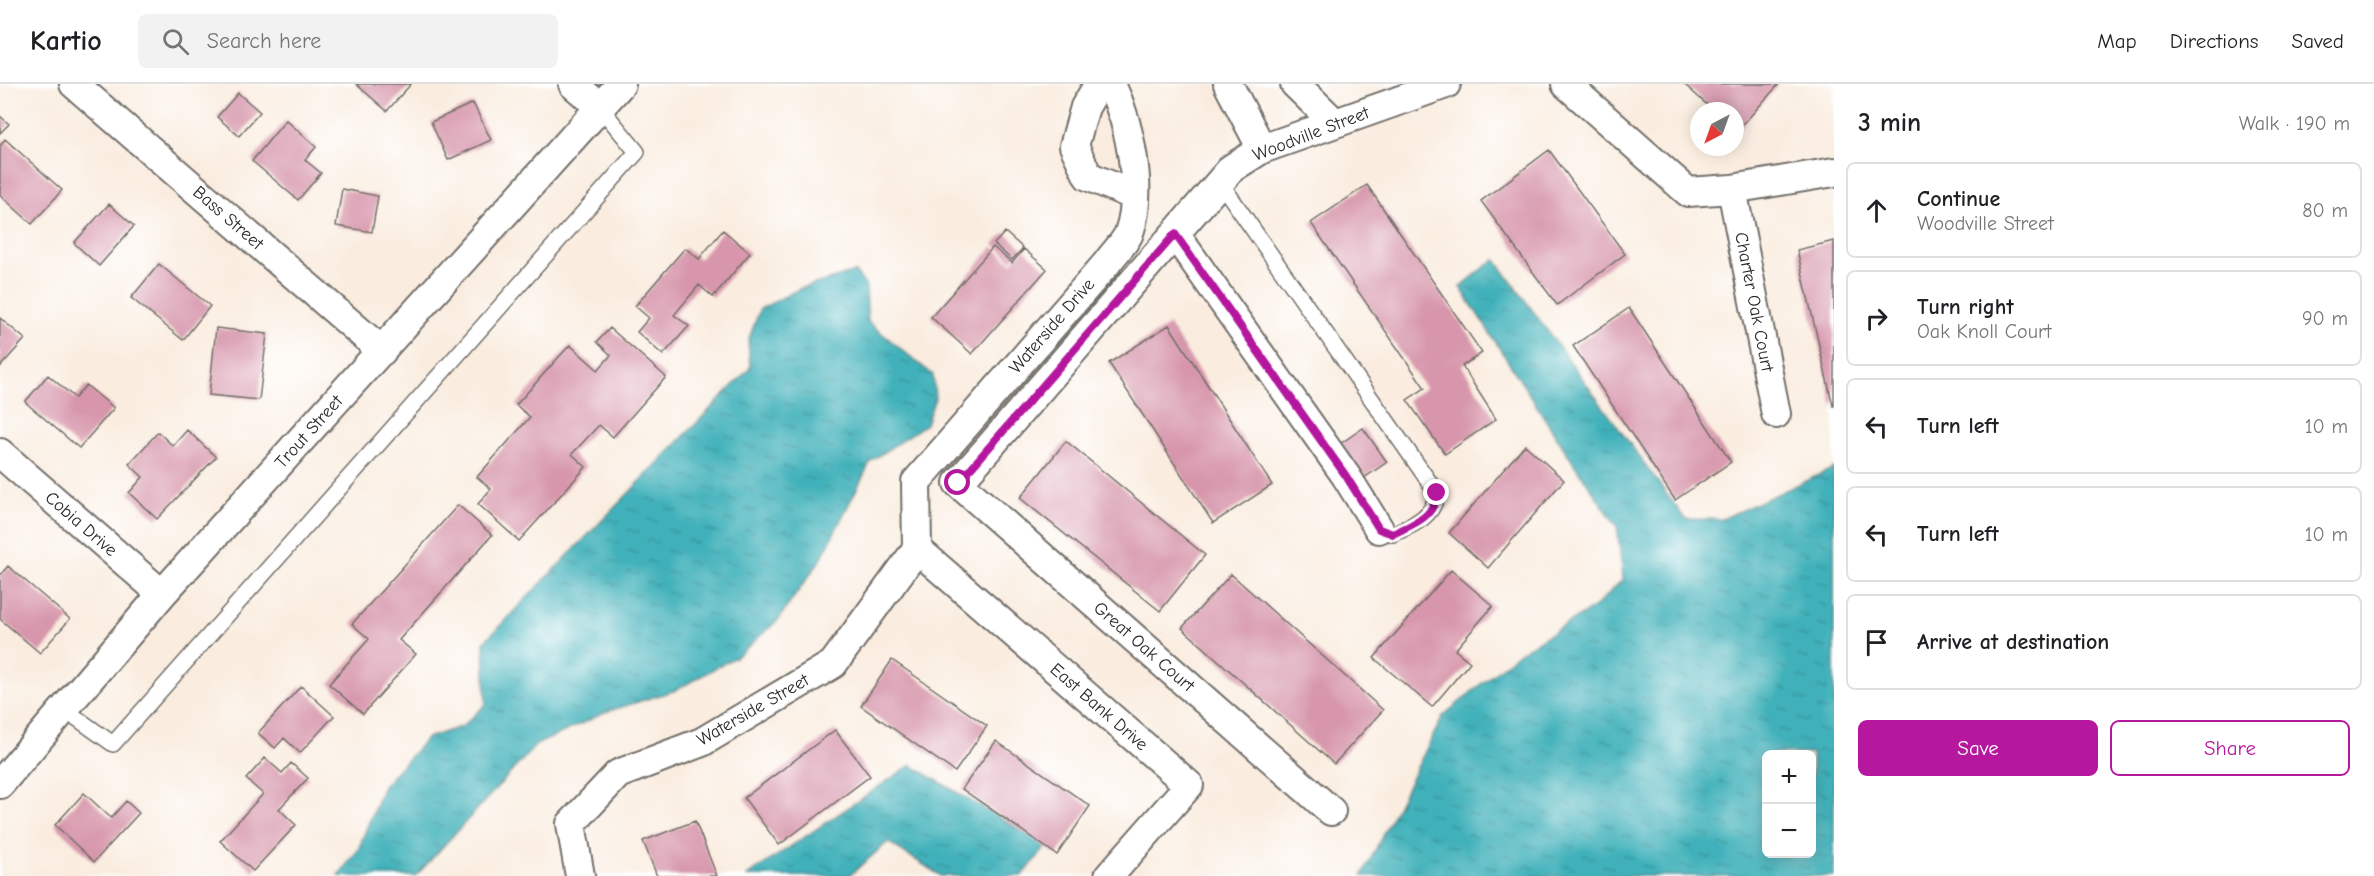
<!DOCTYPE html>
<meta charset="utf-8">
<style>
:root{--surface:#fff;--page:#f2f2f2;--text:#202124;--muted:#757577;--line:#e0e0e0;--accent:#b5179e}
body{margin:0;font-family:"Comic Neue",sans-serif;background:var(--page);color:var(--text)}
.controls{position:absolute;right:18px;bottom:18px;display:grid;overflow:hidden;border-radius:9px;box-shadow:0 3px 15px #0003}
.controls button{width:54px;height:54px;display:grid;place-items:center;padding:0;border:0;border-bottom:2px solid var(--line);background:var(--surface);color:var(--text);font:30px sans-serif}
.compass{position:absolute;left:1690px;top:18px;width:54px;height:54px;border-radius:50%;background:var(--surface);box-shadow:0 3px 15px #0003;rotate:221deg}
.stop{position:absolute;width:18px;height:18px;margin:-14px;border:4px solid #b5179e;border-radius:50%;background:#fff}
.stop.end{background:#b5179e;border-color:#fff;box-shadow:0 2px 6px #0008}
.list{margin:0;padding:0;list-style:none}
h2{display:flex;justify-content:space-between;align-items:center;height:78px;margin:0;padding:0 24px;font-size:26px}
h2 small{font-size:20px;font-weight:400;color:var(--muted)}
.list li{display:grid;grid-template-columns:39px 1fr auto;gap:18px;align-items:center;box-sizing:border-box;height:96px;margin:0 12px 12px;padding:0 12px;border:2px solid var(--line);border-radius:9px}
.list b{display:block;font-size:22px;white-space:nowrap}
.list p{margin:0;font-size:20px;white-space:nowrap;color:var(--muted)}
.list em{font-size:20px;font-style:normal;color:var(--muted)}
.actions{display:flex;gap:12px;padding:18px 24px}
.actions a{flex:1;padding:14px 0;border:2px solid var(--accent);border-radius:9px;text-align:center;font-size:21px;color:var(--accent)}
.actions .main{background:var(--accent);color:#fff}
.icon{flex:none;width:33px;height:33px;fill:none;stroke:currentColor;stroke-width:2;stroke-linecap:round;stroke-linejoin:round}
.map{position:relative;flex:none;width:1834px;height:792px;overflow:hidden}
header{display:flex;align-items:center;gap:36px;box-sizing:border-box;height:84px;padding:0 30px;background:var(--surface);border-bottom:2px solid var(--line)}
header strong{font-size:28px}
nav{display:flex;gap:33px;margin-inline-start:auto;font-size:21px}
.search{width:420px;height:54px;background:var(--page);display:flex;align-items:center;gap:15px;box-sizing:border-box;padding:0 21px;border-radius:9px;color:var(--muted);font-size:22px}
main{display:flex}
aside{flex:1;background:var(--surface)}
.map>svg:first-child{display:block}
.water{fill:url(#water-ripples);stroke:#366e72;stroke-width:1.5;fill-rule:evenodd}
.building{fill:#d796ab}
.lines{fill:none;stroke-linecap:round;stroke-linejoin:round}
.service-casing{stroke:#736f6a;stroke-width:18}
.minor-casing{stroke:#736f6a;stroke-width:32}
.service{stroke:#fff;stroke-width:15}
.minor{stroke:#fff;stroke-width:28}
.route{stroke:#b5179e;stroke-width:8}
.labels{text-anchor:middle;dominant-baseline:central;stroke-width:4.5;stroke-linejoin:round;paint-order:stroke}
.street-label{font-size:18px;fill:#2b2b2b;stroke:#fff}
</style>
<header>
<strong>Kartio</strong>
<div class="search"><svg class="icon" aria-label="search" viewBox="0 0 24 24"><circle cx="10" cy="10" r="6"/><path d="M15 15l6 6"/></svg>Search here</div>
<nav><a>Map</a><a>Directions</a><a>Saved</a></nav>
</header>
<main>
<div class="map">
<svg width="1834" height="792" viewBox="0 0 1834 792">
<defs>
<pattern id="water-ripples" width="26" height="14" patternUnits="userSpaceOnUse" patternTransform="scale(1.5)"><rect width="26" height="14" fill="#40b1ba"/><path d="M2 4q2-2 4 0t4 0M15 11q2-2 4 0t4 0" fill="none" stroke="#369097"/></pattern>
</defs>
<rect width="100%" height="100%" fill="#fff"/>
<filter id="ink" filterUnits="userSpaceOnUse"><feTurbulence type="fractalNoise" baseFrequency=".0167" numOctaves="2"/><feDisplacementMap in="SourceGraphic" scale="12" xChannelSelector="R" yChannelSelector="G"/><feConvolveMatrix kernelMatrix="1 2 1 2 8 2 1 2 1" color-interpolation-filters="sRGB"/></filter>
<filter id="wash" filterUnits="userSpaceOnUse"><feTurbulence type="fractalNoise" baseFrequency=".008" numOctaves="4" result="noise"/><feDisplacementMap in="SourceGraphic" scale="24" xChannelSelector="R" yChannelSelector="G"/><feGaussianBlur stdDeviation="1.35" result="paint"/><feColorMatrix in="noise" values="0 0 0 0 0 0 0 0 0 0 0 0 0 0 0 0 0 1.4 0 .05"/><feComposite in="paint" operator="in"/></filter>
<g filter="url(#wash)">
<rect width="100%" height="100%" fill="#faede0"/>
<path class="water" d="M1495,175L1685,435H1722L1834,384V792H1362L1443,632L1518,569L1595,523L1623,495L1617,442L1576,383L1460,203ZM1766,670H1812V770H1766Z
M855,188L866,202L868,238L933,291L935,314L926,340L871,377L821,475L778,536L739,571L676,606L606,628L536,661L416,792H338L358,766L383,702L427,654L463,642L486,620L484,558L750,284L748,257L760,225L801,204Z
M911,681L1047,762L1022,792H941L888,758L849,792H747Z"/>
<g id="blocks">
<path class="building" d="M356,0H411L387,27Z
M1684,0H1779L1737,47L1735,46V27H1714Z
M238,9L260,28L239,52L217,33Z
M473,19L491,56L448,76L431,38Z
M0,32L9,40L0,49Z
M286,36L316,63L305,76L321,89L298,116L252,77Z
M5,55L62,106L32,140L0,111V62Z
M1549,66L1625,170L1557,221L1481,117Z
M1367,101L1482,269L1462,282L1496,335L1445,370L1407,316L1425,304L1311,139Z
M342,105L378,112L372,148L336,142Z
M109,120L134,142L99,182L74,159Z
M723,146L750,169L713,213L699,201L674,231L689,242L663,271L637,248L649,234L635,222L685,164L699,175Z
M1005,148L1023,164L1012,176L994,160Z
M1834,157V322H1833L1797,166Z
M993,163L1012,179L1024,165L1047,185L972,270L931,233Z
M159,180L210,222L183,256L131,214Z
M1629,224L1731,378L1675,416L1573,262Z
M0,234L25,255L0,283Z
M1169,241L1272,401L1213,439L1109,279Z
M216,244L267,250L259,316L209,311Z
M610,244L666,293L613,353L599,341L572,370L586,383L519,457L478,420L491,405L477,393L530,333L516,321L558,274L570,261L598,286L611,271L597,258Z
M48,291L75,314L86,301L114,324L79,364L25,318Z
M1363,344L1387,378L1364,394L1340,360Z
M187,346L216,373L157,435L129,409L143,393L129,380L158,348L173,362Z
M1066,357L1205,471L1160,527L1020,414Z
M1525,361L1564,396L1488,484L1449,449Z
M458,421L492,451L399,556L416,570L363,630L329,600L369,555L352,540Z
M8,482L70,535L40,569L0,535V491Z
M1451,486L1493,522L1455,566L1470,578L1432,623L1374,574Z
M1231,490L1383,626L1334,680L1182,544Z
M892,576L987,642L955,688L861,622Z
M301,602L334,632L300,669L284,654L275,664L258,649Z
M835,646L870,692L779,761L744,714Z
M996,657L1090,722L1057,771L962,705Z
M265,674L282,689L291,679L308,694L279,725L296,741L253,787L220,757L263,710L246,695Z
M84,709L111,734L126,717L139,729L94,778L55,741Z
M695,737L717,792H657L643,757Z"/>
</g>
</g>
<g filter="url(#ink)">
<use href="#blocks" fill-opacity="0" stroke="#736f6a" stroke-width="1.5"/>
<g class="lines">
<defs>
<path id="service" d="M1220,98L1437,409C1434,433 1413,441 1393,450L1379,445
M64,625L113,660L637,68L600,23"/>
<path id="minor" d="M74,0L382,267
M573,0L600,23
M1099,0L1085,23L1074,62L1088,92L1135,112
M1228,0L1262,65
M1295,0L1335,39
M1566,0L1688,108L1732,105L1834,88
M1732,105L1776,330
M1175,150L1346,392L1379,445
M0,369L162,510
M917,465L916,398L1107,179C1113,170 1125,159 1129,149C1144,105 1130,41 1111,0
M917,465L1189,701L1109,792
M0,700L162,510L621,0
M1331,727L958,399L1232,84L1262,65L1446,0
M580,792L571,740L618,690L702,658L833,580L917,465"/>
</defs>
<use href="#service" class="service-casing"/>
<use href="#minor" class="minor-casing"/>
<use href="#service" class="service"/>
<use href="#minor" class="minor"/>
</g>
</g>
<g class="lines" filter="url(#ink)">
<path class="route" d="M958,399L1175,150L1346,392L1379,445L1393,450C1413,440 1434,434 1437,409"/>
</g>
<g class="labels">
<g class="street-label">
<text transform="translate(1311 50) rotate(-21)">Woodville Street</text>
<text transform="translate(228 134) rotate(41)">Bass Street</text>
<text transform="translate(1754 218) rotate(79)">Charter Oak Court</text>
<text transform="translate(1052 242) rotate(-49)">Waterside Drive</text>
<text transform="translate(309 348) rotate(-48)">Trout Street</text>
<text transform="translate(81 440) rotate(41)">Cobia Drive</text>
<text transform="translate(1144 563) rotate(41)">Great Oak Court</text>
<text transform="translate(1099 623) rotate(41)">East Bank Drive</text>
<text transform="translate(753 626) rotate(-30)">Waterside Street</text>
</g>
</g>
</svg>
<div class="controls">
<button>+</button>
<button>−</button>
</div>
<svg class="compass" viewBox="-18 -18 36 36"><path d="M0-13l5 13h-10z" fill="#e53935"/><path d="M0 13l5-13h-10z" fill="#757577"/></svg>
<div class="stop" style="left:958px;top:399px"></div>
<div class="stop end" style="left:1437px;top:409px"></div>
</div>
<aside>
<h2>3 min<small>Walk · 190 m</small></h2>
<ul class="list">
<li><svg class="icon" aria-label="ahead" viewBox="0 0 24 24"><path d="M12 20V5M6 11l6-6 6 6"/></svg><div><b>Continue</b><p>Woodville Street</p></div><em>80 m</em></li>
<li><svg class="icon" aria-label="right" viewBox="0 0 24 24"><path d="M7 20v-9h11M14 6l5 5-5 5"/></svg><div><b>Turn right</b><p>Oak Knoll Court</p></div><em>90 m</em></li>
<li><svg class="icon" aria-label="left" viewBox="0 0 24 24"><path d="M17 20v-9H6M10 6l-5 5 5 5"/></svg><div><b>Turn left</b></div><em>10 m</em></li>
<li><svg class="icon" aria-label="left" viewBox="0 0 24 24"><path d="M17 20v-9H6M10 6l-5 5 5 5"/></svg><div><b>Turn left</b></div><em>10 m</em></li>
<li><svg class="icon" aria-label="arrive" viewBox="0 0 24 24"><path d="M6 21V4h12l-3 4 3 4H6"/></svg><div><b>Arrive at destination</b></div></li>
</ul>
<div class="actions"><a class="main">Save</a><a>Share</a></div>
</aside>
</main>
